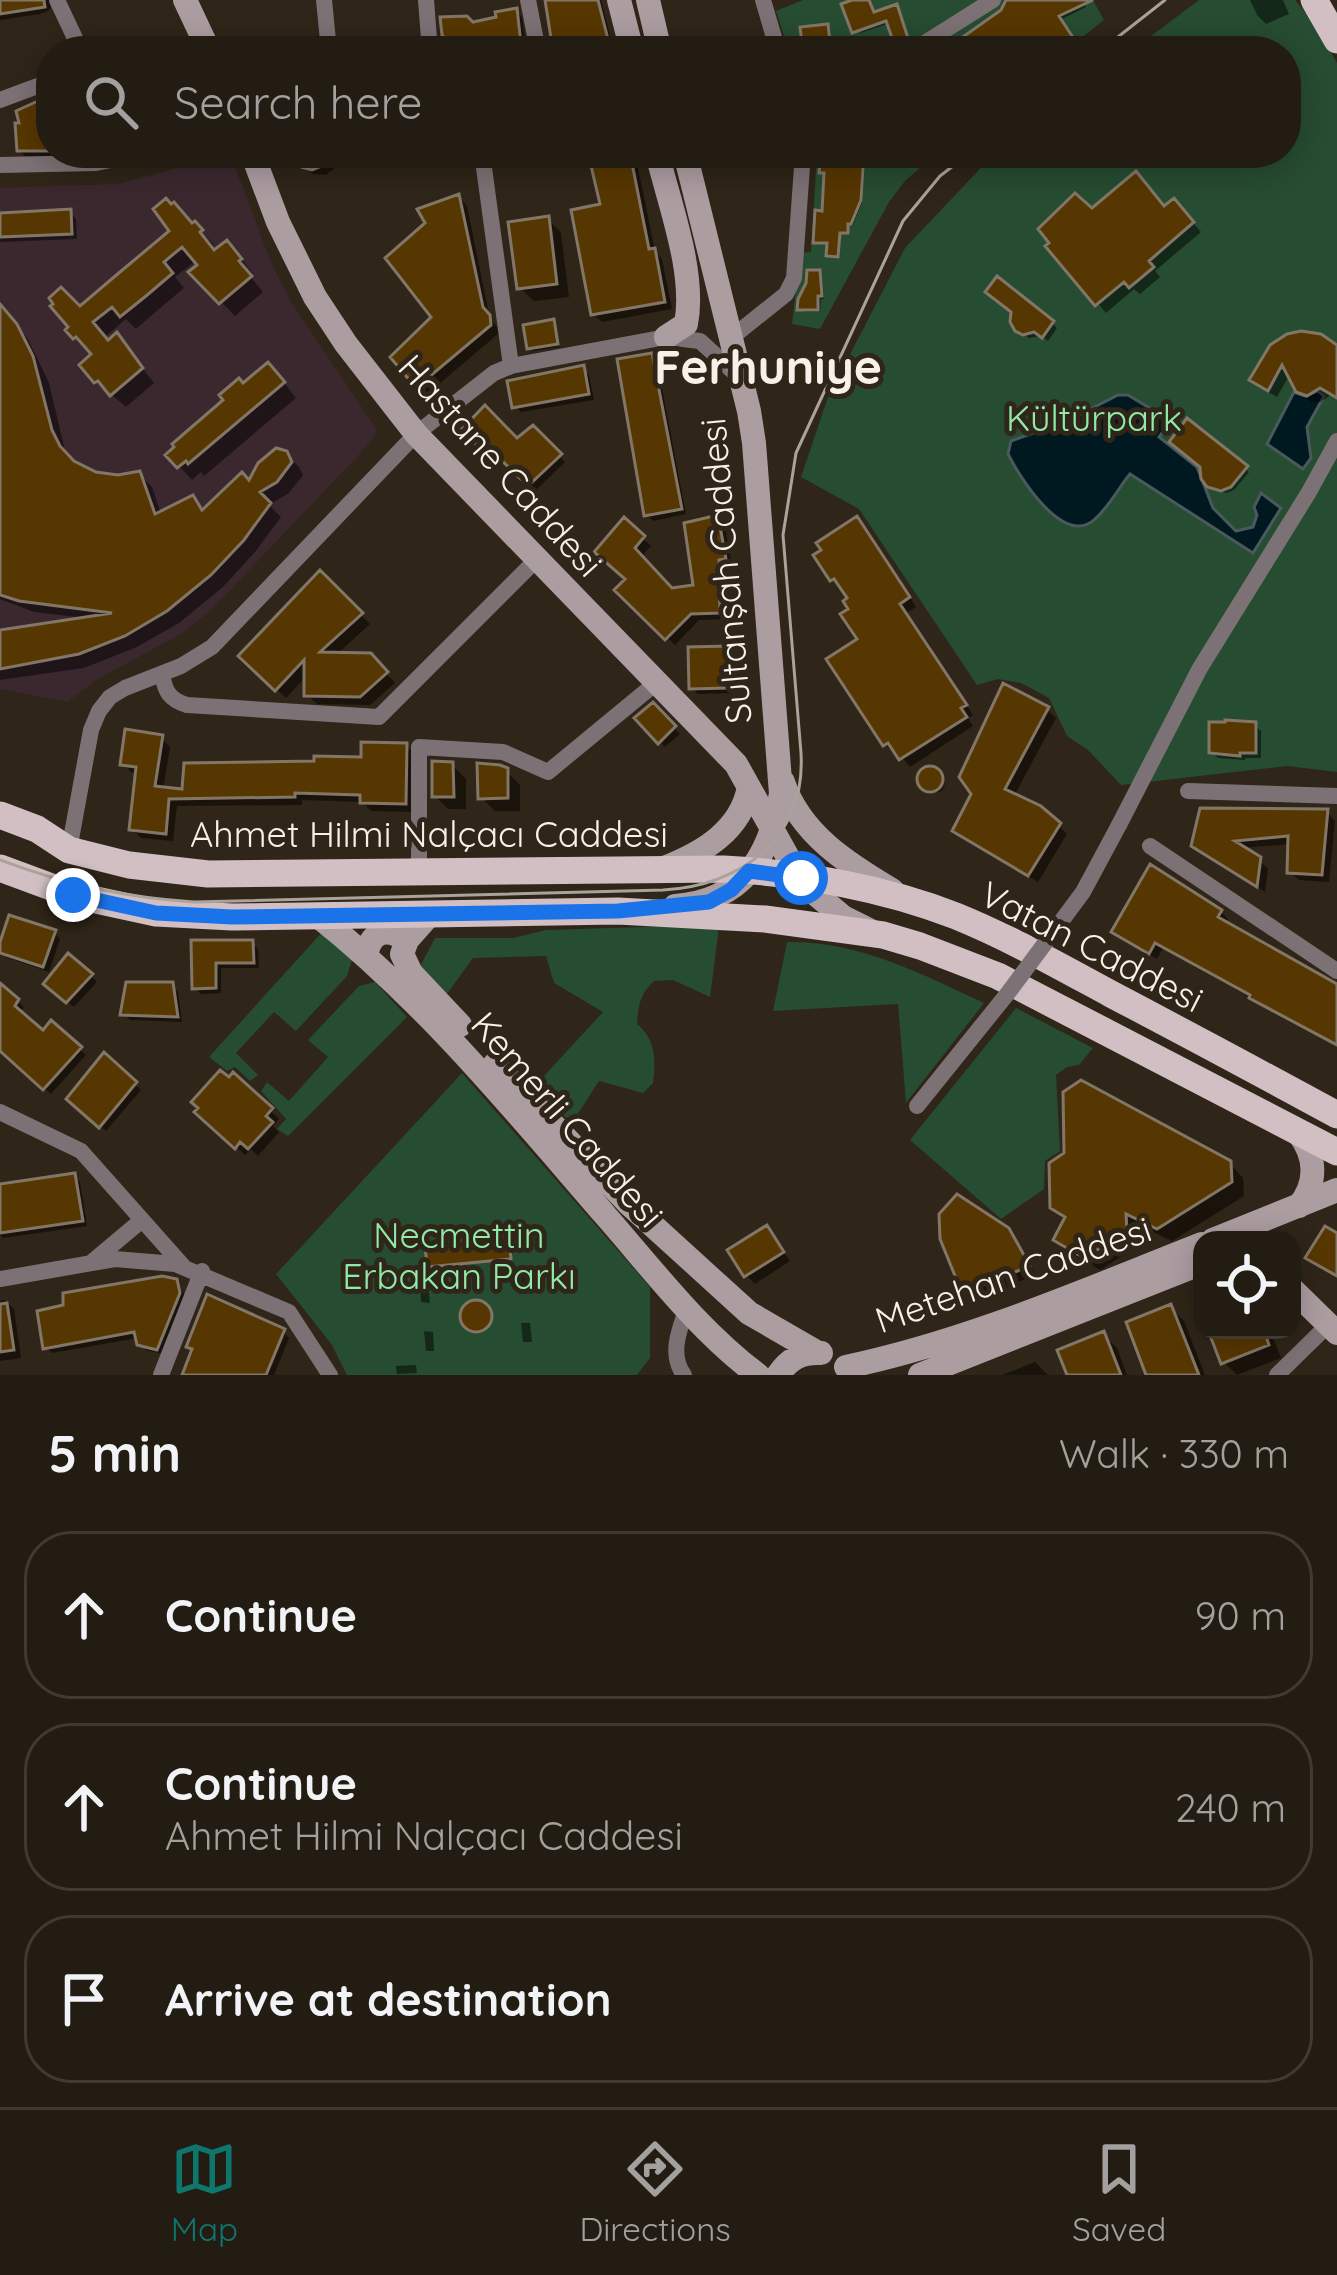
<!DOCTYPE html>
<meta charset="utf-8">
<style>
:root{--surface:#231c12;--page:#2f2920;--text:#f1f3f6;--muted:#a3a19f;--line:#403a32;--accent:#0f766e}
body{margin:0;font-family:Quicksand,sans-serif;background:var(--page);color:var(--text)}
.controls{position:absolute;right:36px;bottom:36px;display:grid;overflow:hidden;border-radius:24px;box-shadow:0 6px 30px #0003}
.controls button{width:108px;height:108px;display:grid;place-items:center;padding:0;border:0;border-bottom:3px solid var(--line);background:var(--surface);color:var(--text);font:60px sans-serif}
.stop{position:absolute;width:36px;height:36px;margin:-27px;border:9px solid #1a73e8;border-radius:50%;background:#fff}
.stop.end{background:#1a73e8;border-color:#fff;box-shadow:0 3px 12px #0008}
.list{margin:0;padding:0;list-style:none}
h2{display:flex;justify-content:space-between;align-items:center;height:156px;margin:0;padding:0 48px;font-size:51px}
h2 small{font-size:39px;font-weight:400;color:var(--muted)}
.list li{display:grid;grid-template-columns:78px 1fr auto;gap:36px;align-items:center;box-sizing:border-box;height:168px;margin:0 24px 24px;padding:0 24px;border:3px solid var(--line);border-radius:48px}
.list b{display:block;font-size:45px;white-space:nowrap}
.list p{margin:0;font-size:39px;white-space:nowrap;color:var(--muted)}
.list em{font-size:39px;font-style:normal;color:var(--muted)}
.icon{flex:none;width:66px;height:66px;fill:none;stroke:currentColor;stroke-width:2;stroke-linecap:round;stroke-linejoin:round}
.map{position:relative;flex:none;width:1337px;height:1375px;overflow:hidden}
.search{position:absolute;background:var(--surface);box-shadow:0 6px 30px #0003;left:36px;right:36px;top:36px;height:132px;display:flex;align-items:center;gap:30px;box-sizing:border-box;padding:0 42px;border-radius:48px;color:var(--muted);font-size:45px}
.sheet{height:732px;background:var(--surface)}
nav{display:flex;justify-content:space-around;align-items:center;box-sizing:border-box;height:168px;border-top:3px solid var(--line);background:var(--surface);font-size:33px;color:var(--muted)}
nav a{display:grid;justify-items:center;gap:6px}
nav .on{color:var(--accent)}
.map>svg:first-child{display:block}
.medical{fill:#3b282e}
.green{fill:#264c31}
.water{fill:#001820;stroke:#4a595c;stroke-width:3}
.shadow{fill:#0007}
.building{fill:#573701;stroke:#827667;stroke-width:3}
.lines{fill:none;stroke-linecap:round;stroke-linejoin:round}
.street{stroke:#7c7275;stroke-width:16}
.secondary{stroke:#ac9da1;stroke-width:24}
.primary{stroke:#d2bfc3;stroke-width:27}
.tram{stroke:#aba399;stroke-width:3}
.street-bridge{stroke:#7c7275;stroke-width:16}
.route{stroke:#1a73e8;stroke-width:15}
.labels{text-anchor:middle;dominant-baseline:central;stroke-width:10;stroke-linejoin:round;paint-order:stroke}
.park-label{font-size:36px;fill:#90eaa8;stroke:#2f2518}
.street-label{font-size:36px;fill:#f8f1e9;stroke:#2f2518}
.district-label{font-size:48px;font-weight:bold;fill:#f8f1e9;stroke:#2f2518}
</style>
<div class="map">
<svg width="1337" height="1375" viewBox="0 0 1337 1375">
<rect width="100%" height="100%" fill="#2f2518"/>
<path class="medical" d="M219,157L227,158L234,164L272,265L291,302L377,430L371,442L210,611L181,634L96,680L68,702L0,689V188L118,184Z"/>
<path class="green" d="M803,0H1093L1104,20L1065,51H789L776,11Z
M1199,0H1295L1316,25L1337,63V772L1287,766L1121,785L1088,750L1067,736L1049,698L1021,683L998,679L977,685L859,509L801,477L828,397L905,248L995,153H1286V51H1131Z
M817,153H937L905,181L889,202L820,329L792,324L800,253L811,252Z
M706,925L719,928L710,997L673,980L654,981C640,994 638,1006 637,1024C656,1039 656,1061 653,1083L643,1093L599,1081L572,1123L533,1088L603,1012L554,983L546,956L473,958L441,1002L415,976L435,938H513L546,930Z
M324,930L352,960L347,976L296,1031L274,1012L236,1053L258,1075L250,1081L235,1067L227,1071L209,1057Z
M787,942C859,941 920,973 984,1003L906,1103L898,1004L773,1011Z
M375,982L407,1017L288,1136L277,1129L286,1119L261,1091L267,1082L289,1101L328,1057L308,1040L359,986Z
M1016,1008L1093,1048L1079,1065L1067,1067L1056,1075L1060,1151L1045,1161L1044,1189L1001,1219L910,1140Z
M462,1073L650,1287V1358L637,1375H347L332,1345L276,1274Z"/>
<path class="water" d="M1318,391L1324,396L1307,427L1311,458L1303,469L1267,444L1294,392L1305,396Z
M1118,395H1128L1171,421L1159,437L1197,467L1213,508L1236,531L1253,527L1257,515L1254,507L1261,493L1281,508L1253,553L1130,474C1119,487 1109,507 1095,519C1064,548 1020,478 1008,454L1011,441L1067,421Z"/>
<path class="shadow" d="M0,0H52L50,10L40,14L0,20Z
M548,0H601L614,51H557Z
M858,0H869L875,15L899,11L910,42L902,51H900L890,23L861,33L858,30Z
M1007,0H1082L1086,7L1060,20L1072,40L1055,51H943L1006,9Z
M1250,0H1283L1289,14L1266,24L1257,15Z
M516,11L522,17L526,50L463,51L472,25Z
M269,43L276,51H245Z
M51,97V153H116L103,156L26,157L19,150Z
M294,153H363L364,156L338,165L326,175L312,174Z
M509,153H547V157L515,159Z
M591,153H635L655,251L662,259L672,309L602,322L593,314L604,206Z
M824,153H866L862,203L853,225H849V234L841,233L839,258L829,255L830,244L816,241L825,214Z
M459,197L467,206L490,319L497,327L498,334L426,395L418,386Z
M1165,209L1182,210L1201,232L1155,271L1160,277L1140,294L1134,289L1106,313L1049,246L1092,212Z
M70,212L76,219L77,239L0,242V216Z
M548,219L561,233L569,297L534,301L520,288Z
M195,225L214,245L211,248L215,253L240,257L253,274L250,276L263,292L235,316L193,273L201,265L197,260L175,277L184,288L159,309L136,329L126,319L105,337L109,343L117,336L154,383L126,407L96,381L95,355L69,331L80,310Z
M819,273L822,277L824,299H821L820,312H804L801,308Z
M0,308L28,339L49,383L65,451L73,463L101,477L139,474L152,487L161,514L192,498L205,511L250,485L286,454L299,467L303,475L289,493L269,505L281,517L255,552L223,587L179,623L137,647L84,668L0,680V633L85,618L34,612L0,599Z
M553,323L556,326L560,347L533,351L530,348Z
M1052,323L1057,328L1048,341L1042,336L1029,338L1014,325Z
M1273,347L1337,349V399L1331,395L1320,402H1311L1296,387L1290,374L1277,397L1261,388L1252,380Z
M651,356L657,362L686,514L653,521L647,515Z
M583,369L589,375L594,400L521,412L515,406Z
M282,380L296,398L204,476L201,472L192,480L179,466L244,387Z
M1188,423L1249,472L1234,490L1226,493L1209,485Z
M532,429L565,462L536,490L506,461L501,465L465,430L517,443Z
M717,519L725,526L732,566L726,567L727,619L699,620L675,645L618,590L628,580L624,522L651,546L641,557L672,592L696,588Z
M865,528L916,607L906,613L973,715L968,718L973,726L910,767L897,751L894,753L885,744L851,599L832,579Z
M320,574L370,624L336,655L370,656L395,683L370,705L317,704L307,695V675L286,698L242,656Z
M728,649L734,656V693L698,694L692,688Z
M653,706L680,734L665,747L638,718Z
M1047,710L1056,718L1014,796L1040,808L1067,834L1038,882L964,839L956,830Z
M1254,725L1261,731V758H1245V760L1218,758L1212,752Z
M161,738L170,747L163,790L185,793L363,760L406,746L415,754L414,812L371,811L362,802L302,800V805L177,806L173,841L141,838L132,829L138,773L131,772L123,764Z
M452,765L466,779V809H448L435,796Z
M923,770L935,771L939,775L945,784L942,791L935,793L926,788L921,781Z
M506,771L520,785V811H495L481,797Z
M1327,812L1335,821L1329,882L1299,880L1290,872L1291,844L1242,848L1268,868L1265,892L1203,854L1194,845Z
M1221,912L1228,919L1225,924L1337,986V1046L1163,948L1157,959L1122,938Z
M54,933L60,939L49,972L6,957L0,951Z
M194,943H252L258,949L259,968H221V993L201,994L195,988Z
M91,976L97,982L74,1007L47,984Z
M171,985L178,992L182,1022L130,1020L124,1014Z
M0,987L24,1007L19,1014L44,1034L51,1025L86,1055L51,1094L0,1047Z
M104,1057L141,1090L106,1131L70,1098Z
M234,1076L279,1119L273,1126L279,1132L258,1156L251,1149L245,1155L198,1112Z
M1229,1163L1243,1178L1244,1196L1172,1241L1138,1225L1139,1245L1100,1270L1070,1253L1057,1239L1067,1221L1053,1207Z
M74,1176L80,1182L87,1226L3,1238L0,1235V1187Z
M767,1229L790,1261L755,1284L746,1275Z
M1008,1230L1017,1240L1036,1275L974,1300L965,1292Z
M517,1275H526L527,1294H519Z
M171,1280L184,1293V1301L163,1354L146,1350L138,1338L52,1353L46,1347Z
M420,1283L428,1284L430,1303L421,1302Z
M5,1300L14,1309L21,1358L0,1361V1301Z
M464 1318a13 13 0 1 1 26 0a13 13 0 1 1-26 0Z
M1171,1308L1184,1321L1205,1375H1150L1130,1324Z
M521,1323H530L532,1342H523Z
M1211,1330H1270L1281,1358L1237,1375L1224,1362Z
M424,1331L433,1332L434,1351H426Z
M283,1332L289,1338L274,1375H250L227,1365L224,1375H185L194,1351L189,1346Z
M1103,1335L1117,1348L1127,1375H1070L1061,1352Z
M1035,1362L1048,1375H1002Z
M416,1365L417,1373L397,1374L396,1366Z"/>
<path class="building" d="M0,0H44L45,7L0,14Z
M545,0H598L611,51H553Z
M852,0H869L874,12L897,4L908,38L896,49L886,21L852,33L841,4Z
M1006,0H1093L1059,16L1072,36L1048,51H943L1001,10Z
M517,8L521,44L485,51H459L442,35L440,17L467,16L473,22L496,17L495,12Z
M828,24L831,51H803L800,27Z
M51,95V151H17L15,123H19L16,111Z
M287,153H335L324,165L312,170L301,167Z
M588,153H630L649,249L655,248L665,302L591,315L571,210L600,204Z
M821,153H864L861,200L851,224H848V233H840L838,257L826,256L827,243H813L815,210L822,211L824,173H819Z
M1136,171L1164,206L1174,198L1194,222L1149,261L1154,267L1129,288L1124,282L1095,306L1045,246L1049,243L1038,229L1075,193L1092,208Z
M459,194L483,307L490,315L491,325L416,388L390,357L431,317L385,258L425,223L417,209Z
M166,198L171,204L174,202L192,223L195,221L203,230L200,232L214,250L227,240L242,259L239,261L252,276L219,304L188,272L197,265L182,247L164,262L173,273L146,296L120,317L112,307L93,322L108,340L117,332L143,368L110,396L98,381L94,383L79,365L91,354L76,337L73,339L65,330L68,327L50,306L53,304L49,298L61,287L80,306L120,272L169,231L153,209Z
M71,209L72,234L0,237V213Z
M549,216L557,284L517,289L508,222Z
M807,270H820L822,296H818V310H797L798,299L806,283Z
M997,276L1054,321L1042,338L1034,332L1023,335L1015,331L1010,322L1011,312L985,292Z
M0,304L17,324L33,356L52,430L60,446L74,461L96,472L118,475L140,471L155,514L193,495L202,510L242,472L249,480L258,463L276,448L287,451L292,462L277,482L260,492L271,503L244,540L211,575L167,611L125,636L79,654L0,669V630L112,613L19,601L0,595Z
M554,319L558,344L527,349L523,325Z
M1301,331L1321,334L1337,345V398L1320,388L1307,396L1296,392L1282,365L1268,391L1249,380L1270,345L1287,334Z
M652,353L682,509L644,516L617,359Z
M268,362L285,382L188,464L186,461L177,468L165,455L174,447L172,444L223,400L219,395L239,378L243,383Z
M584,365L589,394L512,408L507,381Z
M485,405L517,438L533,425L562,454L528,486L498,457L493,461L461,430Z
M1187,418L1248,466L1231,487L1221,491L1207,487L1201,479L1200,467L1169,442Z
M718,515L726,559L719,560L720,613L691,614L665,640L614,590L625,579L594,552L624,517L645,536L635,548L672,588L693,585L684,523Z
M857,516L910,597L900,604L967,705L961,708L967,717L899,760L888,743L883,746L826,659L857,639L840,614L848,609L843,601L847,598L834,579L830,581L813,555L821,550L816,543Z
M320,570L363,613L320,652L371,653L388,672L360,697L304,696V660L275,691L238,656Z
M729,646V688L689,689L688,647Z
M1003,683L1049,707L1005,789L1041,806L1061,823L1028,876L952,831L971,794L959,777Z
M653,702L676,726L658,744L634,718Z
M1225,720L1256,722V753H1240V756L1209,753V722H1225Z
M125,729L163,735L155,786L182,789L184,763L314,761V756L361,757V742L407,743L406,804L360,803V795L295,793V797L169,799L166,834L129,830L136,767L120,765Z
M432,761L453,762L454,797H432Z
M477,763L500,765L508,768V798L478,799Z
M917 779a13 13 0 1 1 26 0a13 13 0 1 1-26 0Z
M1200,808L1328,809L1322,875L1287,873L1288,836L1235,841L1261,857L1257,887L1191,846Z
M1150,864L1222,910L1218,917L1337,984V1045L1249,998L1250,995L1155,943L1149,954L1111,932Z
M9,915L56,930L43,967L0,953V942Z
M191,940H253L254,963H216V988L192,989Z
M68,953L93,974L66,1003L43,984Z
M126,982H173L178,1017L120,1015Z
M0,983L19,999L15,1006L43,1030L51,1020L82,1047L43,1090L0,1051Z
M104,1052L137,1082L99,1128L66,1099Z
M220,1070L229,1077L233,1072L273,1108L266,1116L273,1122L248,1149L240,1142L235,1149L194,1112L198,1108L191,1102Z
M1081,1080L1231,1161L1232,1182L1157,1229L1126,1214L1127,1232L1084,1258L1053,1240L1065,1217L1050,1208L1049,1163L1064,1153L1063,1092Z
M75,1173L83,1221L0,1233V1184Z
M957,1194L1009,1228L1030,1266L962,1293L940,1239L939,1214Z
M767,1225L784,1252L744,1277L727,1250Z
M1325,1226L1337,1233V1276L1305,1258Z
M509,1236L511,1259L427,1267L425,1244Z
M162,1276L177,1279L180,1293L157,1350L137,1345L134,1332L43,1349L37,1311L63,1305V1293Z
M207,1294L285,1329L266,1375H182L192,1349L186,1347Z
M460 1316a16 16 0 1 1 32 0a16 16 0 1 1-32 0Z
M7,1303L14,1350L0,1352V1304Z
M1171,1304L1199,1375H1146L1126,1322Z
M1208,1330H1264L1269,1345L1221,1364Z
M1104,1331L1121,1375H1067L1057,1350Z"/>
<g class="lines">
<path class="street" d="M57,0L81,51
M324,0L329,51
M426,0L430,51
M528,0L538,51
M763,0L778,51
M912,51L993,0
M0,100L51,81
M482,153L511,366
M0,165L96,163L145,153
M731,338L786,294L794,278L803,153
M162,674C165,692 170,700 187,705L379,717L536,560
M1188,791L1337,796
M1119,825L1200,668L1309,492L1337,441
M1150,846L1337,971
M69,850L91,730L99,711L110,697L125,688L181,666L212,647L416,434L494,373L511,366L666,337L700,341L737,375
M419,874V747L503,752L548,772L656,683
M0,1112L81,1151L184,1267
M92,1262L142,1220
M0,1279L115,1259L175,1264L289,1312L330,1375
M161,1375L202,1271
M684,1375C669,1355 679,1330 687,1308
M1277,1375L1329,1324"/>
<path class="secondary" d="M185,0L209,51
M619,0L632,51
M648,0L660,51
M252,153L278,222L315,297L346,344L416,434L736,764L790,861L812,891L843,917L869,930
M657,153C669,203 696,273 686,324L666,337
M783,782C800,834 848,864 892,890
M664,868C702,853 741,831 749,787
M675,906C743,901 769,857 781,794L754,443L749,411L685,153
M431,913L407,940L402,954L411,973L460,1025
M318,916C427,1003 514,1110 605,1215C653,1270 699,1331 758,1375
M366,955C372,929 387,928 407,940
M495,1064L628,1203L749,1313L818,1353
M1297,1131C1316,1155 1318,1182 1299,1206
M1213,1240L1337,1190
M1292,1289L1337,1333
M846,1367C969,1341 1085,1290 1202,1244
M778,1375C789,1359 801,1352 821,1353
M920,1375L1202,1263"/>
<path class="primary" d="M1314,0L1337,40
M0,815L37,829L69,850L129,865L208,874L724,869C801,873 884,888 956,916C1010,938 1061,967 1111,994C1187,1034 1262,1074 1337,1115
M0,868L73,895L156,913L232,917L618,911L765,919L883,935L920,946L998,976L1337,1152"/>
<path class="tram" d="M1100,51L1165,0
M0,860C63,884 127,898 194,902L663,890C741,886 806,838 801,753L783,535L796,453L903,221L940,176L970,153"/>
<path class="street-bridge" d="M917,1106L1008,993L1083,892L1119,825"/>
</g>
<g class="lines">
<path class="route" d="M73,895L156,913L232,917L618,911L709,902L731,890L749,871L801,878"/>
</g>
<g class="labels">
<g class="park-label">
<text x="1094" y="417">Kültürpark</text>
<text x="459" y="1234">Necmettin<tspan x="459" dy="41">Erbakan Parkı</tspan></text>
</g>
<g class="street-label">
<text transform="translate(501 465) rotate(48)">Hastane Caddesi</text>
<text transform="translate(725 571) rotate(-95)">Sultanşah Caddesi</text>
<text x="429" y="833">Ahmet Hilmi Nalçacı Caddesi</text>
<text transform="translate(1092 946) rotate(27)">Vatan Caddesi</text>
<text transform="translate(568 1119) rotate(49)">Kemerli Caddesi</text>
<text transform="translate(1013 1274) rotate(-19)">Metehan Caddesi</text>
</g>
<g class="district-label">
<text x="768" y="366">Ferhuniye</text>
</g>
</g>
</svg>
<div class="controls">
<button><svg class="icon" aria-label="locate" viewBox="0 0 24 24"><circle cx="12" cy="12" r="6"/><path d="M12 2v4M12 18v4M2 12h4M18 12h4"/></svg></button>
</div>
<div class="stop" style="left:801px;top:878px"></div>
<div class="stop end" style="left:73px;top:895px"></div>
<div class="search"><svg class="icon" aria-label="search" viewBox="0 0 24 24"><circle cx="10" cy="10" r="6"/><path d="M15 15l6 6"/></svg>Search here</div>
</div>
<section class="sheet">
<h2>5 min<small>Walk · 330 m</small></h2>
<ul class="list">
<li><svg class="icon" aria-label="ahead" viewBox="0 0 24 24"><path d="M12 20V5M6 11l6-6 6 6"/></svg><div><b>Continue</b></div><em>90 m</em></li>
<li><svg class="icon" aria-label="ahead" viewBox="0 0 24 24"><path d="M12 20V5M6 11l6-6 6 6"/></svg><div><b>Continue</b><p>Ahmet Hilmi Nalçacı Caddesi</p></div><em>240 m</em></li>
<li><svg class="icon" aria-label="arrive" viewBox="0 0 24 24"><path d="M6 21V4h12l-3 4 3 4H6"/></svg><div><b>Arrive at destination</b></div></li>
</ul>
</section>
<nav>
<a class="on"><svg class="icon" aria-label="map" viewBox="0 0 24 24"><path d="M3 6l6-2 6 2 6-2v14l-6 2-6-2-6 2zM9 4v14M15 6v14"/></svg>Map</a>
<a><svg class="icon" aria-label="directions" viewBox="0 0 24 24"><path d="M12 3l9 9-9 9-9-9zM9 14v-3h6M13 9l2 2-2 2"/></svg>Directions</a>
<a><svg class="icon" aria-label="saved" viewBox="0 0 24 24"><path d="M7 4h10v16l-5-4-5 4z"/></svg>Saved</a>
</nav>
